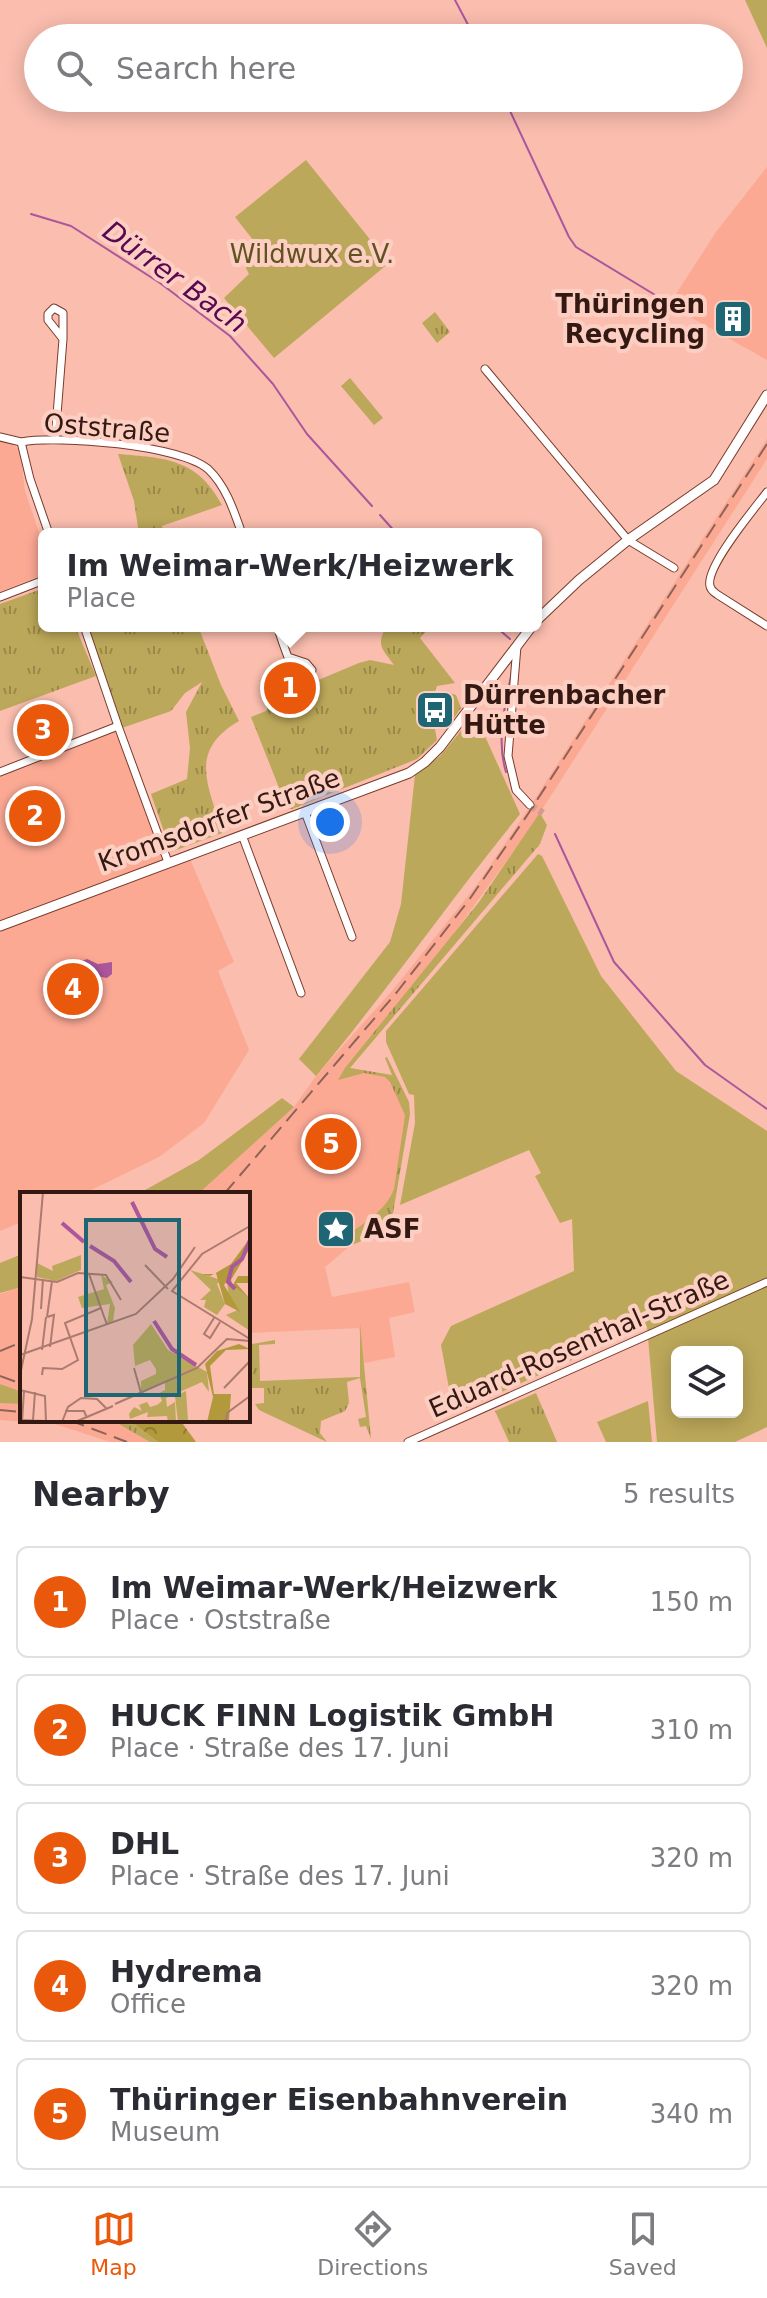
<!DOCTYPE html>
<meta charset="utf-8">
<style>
:root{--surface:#fff;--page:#f7f7f7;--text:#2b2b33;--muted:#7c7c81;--line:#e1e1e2;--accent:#ea580c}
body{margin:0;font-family:"DejaVu Sans",sans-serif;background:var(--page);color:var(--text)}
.controls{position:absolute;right:24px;bottom:24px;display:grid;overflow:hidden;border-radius:12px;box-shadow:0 4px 20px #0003}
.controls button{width:72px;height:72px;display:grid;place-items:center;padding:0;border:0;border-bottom:2px solid var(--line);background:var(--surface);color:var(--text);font:40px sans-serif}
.you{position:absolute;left:330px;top:822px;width:28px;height:28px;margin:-20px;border:6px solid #fff;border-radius:50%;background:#1a73e8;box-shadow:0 0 0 12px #1a73e833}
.badge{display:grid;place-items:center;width:52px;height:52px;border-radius:50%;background:var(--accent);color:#fff;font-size:26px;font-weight:700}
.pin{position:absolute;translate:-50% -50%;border:4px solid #fff;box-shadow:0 2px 8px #0006}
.popup{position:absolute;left:38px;top:528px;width:504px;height:104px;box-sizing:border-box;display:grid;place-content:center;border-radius:12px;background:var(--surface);filter:drop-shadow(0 2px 6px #0005);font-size:26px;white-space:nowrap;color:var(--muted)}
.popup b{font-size:30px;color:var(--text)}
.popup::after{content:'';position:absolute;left:50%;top:100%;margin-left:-16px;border:16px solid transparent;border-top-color:var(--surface)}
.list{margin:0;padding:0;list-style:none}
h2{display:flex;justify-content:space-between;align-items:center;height:104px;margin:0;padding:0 32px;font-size:34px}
h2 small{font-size:26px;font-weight:400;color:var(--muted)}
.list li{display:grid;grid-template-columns:52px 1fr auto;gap:24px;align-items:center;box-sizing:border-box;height:112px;margin:0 16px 16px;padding:0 16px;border:2px solid var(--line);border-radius:12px}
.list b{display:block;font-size:30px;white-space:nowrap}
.list p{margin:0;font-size:26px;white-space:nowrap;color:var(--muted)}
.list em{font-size:26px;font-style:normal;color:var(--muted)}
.icon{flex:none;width:44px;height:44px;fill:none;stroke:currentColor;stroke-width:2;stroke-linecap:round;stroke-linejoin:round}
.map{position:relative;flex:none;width:767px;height:1442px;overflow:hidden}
.search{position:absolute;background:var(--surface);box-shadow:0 4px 20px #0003;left:24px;right:24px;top:24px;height:88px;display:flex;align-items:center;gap:20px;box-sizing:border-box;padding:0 28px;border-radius:44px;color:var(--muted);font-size:30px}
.sheet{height:744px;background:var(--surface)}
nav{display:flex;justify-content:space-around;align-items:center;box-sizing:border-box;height:112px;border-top:2px solid var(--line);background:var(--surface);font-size:22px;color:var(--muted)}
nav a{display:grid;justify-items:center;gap:4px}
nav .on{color:var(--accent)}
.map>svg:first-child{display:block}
.built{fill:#fca994}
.grass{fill:url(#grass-tufts)}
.forest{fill:url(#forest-crowns)}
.garden{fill:#bca85a;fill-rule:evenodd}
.water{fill:url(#water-ripples)}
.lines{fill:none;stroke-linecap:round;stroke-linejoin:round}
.stream{stroke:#ac569c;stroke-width:2}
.minor-tunnel{stroke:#d29c8f;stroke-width:7;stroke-dasharray:7 3.5;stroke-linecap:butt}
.minor-casing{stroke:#7b3b2c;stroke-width:9}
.tertiary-casing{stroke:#7b3b2c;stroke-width:11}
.minor{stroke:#fff;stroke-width:7}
.tertiary{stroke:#fff;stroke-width:9}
.rail{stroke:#8d6358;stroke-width:2;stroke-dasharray:16 8;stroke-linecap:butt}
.labels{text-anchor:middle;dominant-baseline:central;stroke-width:8;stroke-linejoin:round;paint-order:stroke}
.park-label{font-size:26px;fill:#605322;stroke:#fdcfc3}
.poi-label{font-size:26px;font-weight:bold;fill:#341912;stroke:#fdcfc3;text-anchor:start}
.street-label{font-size:26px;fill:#341912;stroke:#fdcfc3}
.water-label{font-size:28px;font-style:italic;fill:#5c0751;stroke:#fdcfc3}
.inset-river{fill:none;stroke:#ac569c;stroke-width:4}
.inset-road{fill:none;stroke:#ab7b70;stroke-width:2}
.view{fill:#1f6675;fill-opacity:0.15;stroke:#1f6675;stroke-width:4}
.inset-edge{fill:none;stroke:#341912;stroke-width:4}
</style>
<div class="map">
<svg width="767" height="1442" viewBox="0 0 767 1442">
<defs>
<pattern id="grass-tufts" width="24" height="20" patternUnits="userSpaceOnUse" patternTransform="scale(2)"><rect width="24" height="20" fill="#bca85a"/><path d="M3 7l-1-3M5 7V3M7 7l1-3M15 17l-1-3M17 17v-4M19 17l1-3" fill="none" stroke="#9a8849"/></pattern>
<pattern id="forest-crowns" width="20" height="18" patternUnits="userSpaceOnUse" patternTransform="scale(2)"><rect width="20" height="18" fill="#b1993c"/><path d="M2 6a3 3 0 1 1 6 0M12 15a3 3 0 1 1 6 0" fill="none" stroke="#917c31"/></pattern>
<pattern id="water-ripples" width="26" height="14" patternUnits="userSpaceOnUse" patternTransform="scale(2)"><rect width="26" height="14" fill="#ac569c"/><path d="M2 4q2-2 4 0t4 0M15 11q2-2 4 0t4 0" fill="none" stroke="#8d467e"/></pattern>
</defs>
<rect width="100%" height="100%" fill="#fabdae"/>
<path class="built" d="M767,167V360L669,305L716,232Z
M767,439V459L527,833L433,962L346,1068L392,1076L409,1116L393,1210L325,1267L332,1297L409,1282L415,1312L389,1318L395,1357L364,1363L359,1328L248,1333V1194H198L294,1107L316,1076L392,991L476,886L529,808Z
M0,442L10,443L20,450L25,491L44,547V574L0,592Z
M118,726L168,862L190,859L234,962L218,971L249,1050L204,1123L159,1157L83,1194H22V1222L0,1231V772Z
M22,1287V1420H128L157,1442H110L55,1424L0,1420V1294Z"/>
<path class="grass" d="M435,312L450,332L437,343L422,323Z
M350,378L383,418L374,425L341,386Z
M118,454C165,458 197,458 222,505L162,526L164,534H139L134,501Z
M44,588V626H75L96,676L0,711V604Z
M86,626H198L221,685L239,721C186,752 210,787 222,833L171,852L151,794L187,779L190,748L186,712L202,682L185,693L171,711L122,728Z
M386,626H431L420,638L455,683L437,686L430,703L437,740L417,759L292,809L287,808L251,717L266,711L273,699L359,663L370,660L394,665C382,648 376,647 386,626Z
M447,692L456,695L461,708L449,725L441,704L442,697Z
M543,808L541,815L547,825L540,844L350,1068L392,1075L385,1058L387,1057L409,1102L410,1114L393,1213C386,1225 363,1244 349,1245L345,1240L347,1232H352C370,1219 386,1209 394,1189L405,1115L390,1082L385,1077L364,1073L338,1080L345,1068L479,902Z
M360,1323L371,1439L366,1426L360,1427L358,1419L366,1417L360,1378L347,1382L349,1403L345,1411L321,1421L320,1433L327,1442L259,1410L255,1404L264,1403V1388H252V1344L275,1340V1344L259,1345L260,1381L360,1377Z
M0,1384L22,1392V1404L0,1403Z
M536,1393L557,1442H509L495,1411Z
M112,1420H129L158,1442H150Z"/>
<path class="forest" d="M129,1420H180L196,1442H158Z"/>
<path class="garden" d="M745,0H767V48Z
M306,160L389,263L274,358L224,298L249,274L242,260L257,245L235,217Z
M475,714L520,814C450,900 387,991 316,1076L299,1059L390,942L401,904L415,775L440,756Z
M538,854L542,856L601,976L676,1071L767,1131V1427L735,1442H657L647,1326L455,1413L453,1410L441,1345L451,1326L574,1271L572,1219L560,1223L535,1176L541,1173L529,1150L400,1205L415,1123L414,1095L409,1094L386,1042V1031ZM677,1352H737V1412H677Z
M282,1098L294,1107L198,1194H138L199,1160Z
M22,1254V1287L0,1293V1263Z
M648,1401L652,1442H606L597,1422Z"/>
<path class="water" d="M87,959L98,964L112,962V974L107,978L96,976L93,968L89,966L77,970L80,978L58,986L49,981L52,973Z"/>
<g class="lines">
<path class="stream" d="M455,0L475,38
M504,98L569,237L576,247L670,304
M31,214L71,226L160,283L230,336L273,384L307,434L372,506
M380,515L397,534
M495,626L510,639
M506,772C496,740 505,704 512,672
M555,834L614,962L705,1065L767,1109"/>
<path class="minor-tunnel" d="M530,805L543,813"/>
<defs>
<path id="minor" d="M485,369L628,540L674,568
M0,437L21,442L30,479L49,534
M55,440L63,339L48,320V314L54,308L63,313V339
M21,442C58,435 180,445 208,469C226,486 234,511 242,534
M767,492C755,508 705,567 710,586C711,591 714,592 718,595L767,626
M0,597L44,580
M84,626L118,726L168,862
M277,626C283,644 289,662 297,679L309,680L312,670L306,663L288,657
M517,646L508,756L516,790L530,805
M0,772L118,726
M305,812L352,937
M242,835L301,993
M408,1442L767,1282"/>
<path id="tertiary" d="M536,621L579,580L628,540L714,480L767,395
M0,926L409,773L425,762L440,747L532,626"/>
</defs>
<use href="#minor" class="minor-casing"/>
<use href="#tertiary" class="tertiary-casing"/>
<use href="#minor" class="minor"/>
<use href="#tertiary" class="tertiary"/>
<path class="rail" d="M224,1194L397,992L469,900L528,814L767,444
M0,1351L22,1342
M0,1376L22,1384
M0,1410L22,1412
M69,1420L127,1442"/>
</g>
<defs>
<symbol id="building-square" viewBox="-11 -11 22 22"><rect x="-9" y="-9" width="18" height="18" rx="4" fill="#1f6675" stroke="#fdcfc3"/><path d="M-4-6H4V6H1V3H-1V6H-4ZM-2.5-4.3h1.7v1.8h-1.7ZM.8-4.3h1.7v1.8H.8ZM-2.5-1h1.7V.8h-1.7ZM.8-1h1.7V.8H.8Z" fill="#fff"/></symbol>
<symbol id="bus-square" viewBox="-11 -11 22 22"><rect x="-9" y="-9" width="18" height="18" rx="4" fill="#1f6675" stroke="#fdcfc3"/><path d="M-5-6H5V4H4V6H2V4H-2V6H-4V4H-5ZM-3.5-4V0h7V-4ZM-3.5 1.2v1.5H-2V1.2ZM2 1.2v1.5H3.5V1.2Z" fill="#fff"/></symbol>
<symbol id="sight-square" viewBox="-11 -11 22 22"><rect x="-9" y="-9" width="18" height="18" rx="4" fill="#1f6675" stroke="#fdcfc3"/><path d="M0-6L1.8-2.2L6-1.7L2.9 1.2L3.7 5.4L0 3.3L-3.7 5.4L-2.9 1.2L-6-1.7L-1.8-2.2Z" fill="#fff"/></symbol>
</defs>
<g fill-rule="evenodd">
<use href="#building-square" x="711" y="297" width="44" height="44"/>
<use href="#bus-square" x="413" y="688" width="44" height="44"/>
<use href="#sight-square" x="314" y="1207" width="44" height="44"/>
</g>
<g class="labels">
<g class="park-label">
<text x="312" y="254">Wildwux e.V.</text>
</g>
<g class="poi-label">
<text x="705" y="304" text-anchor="end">Thüringen<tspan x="705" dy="30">Recycling</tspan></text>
<text x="463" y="695">Dürrenbacher<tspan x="463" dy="30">Hütte</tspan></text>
<text x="364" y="1229">ASF</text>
</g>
<g class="street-label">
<text transform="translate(107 428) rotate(5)">Oststraße</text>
<text transform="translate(219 820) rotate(-20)">Kromsdorfer Straße</text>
<text transform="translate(579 1344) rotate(-24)">Eduard-Rosenthal-Straße</text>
</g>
<g class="water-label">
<text transform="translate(175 277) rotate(36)">Dürrer Bach</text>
</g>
</g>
<g transform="translate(20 1192)">
<rect width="230" height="230" fill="#fabdae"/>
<path d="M170,78L201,88L197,92L205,112L197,123L184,115L186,108H180L191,98ZM81,83L93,90L86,93L95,116L93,129L87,132L90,112L62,116L58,105L84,97ZM207,89L230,107V139L206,123L218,118L209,107ZM166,199L168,229L158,230L155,204Z" fill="#bca85a"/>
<path d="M230,46V56L211,88L213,93L218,84H230V91H216L230,107L207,89L204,93L220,120L205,112L196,81L190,84L181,82H194L211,72ZM219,152L230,157L206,158L190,174L194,202H211L209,228L187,230L193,205L185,172L197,159Z" fill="#b1993c"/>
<path d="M61,63V78L36,89L17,85V71L33,79L32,74ZM131,132L148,158L187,180L189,200L182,190L146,206L147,215L155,210L156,230H148L147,224L127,225L128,220L110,227L109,222L114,215L122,219L119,213L127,210L130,215L137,213L142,209L139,201L145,198V190L121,200V189L136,182V177L130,168L115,174L113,153Z" fill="#bca85a"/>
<path class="inset-river" d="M112,10L135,57L147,65M42,31L64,50M70,54L94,69L111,90M215,97L208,90L212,75L222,67L230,48M134,129L152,157L176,173"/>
<path class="inset-road" d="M230,34L182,62L152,99L230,147M125,73L148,97M69,82L87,133M0,85L37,90L58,81L86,83L101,108M21,117L23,87M27,125L34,123L30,155M27,125L32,89M194,126L184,142L190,146L200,130M22,158L26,125M0,163L116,122L153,87L175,55M114,176L121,201M0,183L12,127L23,0M22,183L23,176L42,177L58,168L45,131L81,116M204,196L230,169M0,198L25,204L26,230M95,212L177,176L207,147L230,149M45,219H64L67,226M0,228L26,229M13,228L15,200M2,230L4,199M42,230L48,215L61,206L77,207L87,217M55,230L93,214M206,230L207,221L230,204"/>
<path class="view" d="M66,28H159V203H66Z"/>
<rect width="230" height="230" class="inset-edge"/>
</g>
</svg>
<div class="controls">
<button><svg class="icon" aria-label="layers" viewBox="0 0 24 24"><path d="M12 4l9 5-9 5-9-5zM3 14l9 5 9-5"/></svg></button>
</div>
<div class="you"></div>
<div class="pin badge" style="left:290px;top:688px">1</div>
<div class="popup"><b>Im Weimar-Werk/Heizwerk</b>Place</div>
<div class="pin badge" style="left:35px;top:816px">2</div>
<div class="pin badge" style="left:43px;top:730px">3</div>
<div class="pin badge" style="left:73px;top:989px">4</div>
<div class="pin badge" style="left:331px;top:1144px">5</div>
<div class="search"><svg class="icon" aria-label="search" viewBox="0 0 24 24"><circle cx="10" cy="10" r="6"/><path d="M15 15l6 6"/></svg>Search here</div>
</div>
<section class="sheet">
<h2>Nearby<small>5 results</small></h2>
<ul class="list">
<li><span class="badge">1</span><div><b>Im Weimar-Werk/Heizwerk</b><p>Place · Oststraße</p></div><em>150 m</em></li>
<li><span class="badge">2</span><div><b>HUCK FINN Logistik GmbH</b><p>Place · Straße des 17. Juni</p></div><em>310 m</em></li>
<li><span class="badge">3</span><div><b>DHL</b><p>Place · Straße des 17. Juni</p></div><em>320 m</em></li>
<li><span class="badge">4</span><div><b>Hydrema</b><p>Office</p></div><em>320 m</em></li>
<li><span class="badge">5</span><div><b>Thüringer Eisenbahnverein</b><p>Museum</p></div><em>340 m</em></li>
</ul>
</section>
<nav>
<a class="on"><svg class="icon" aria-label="map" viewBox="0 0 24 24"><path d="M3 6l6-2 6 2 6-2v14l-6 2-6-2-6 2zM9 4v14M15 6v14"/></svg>Map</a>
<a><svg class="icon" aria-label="directions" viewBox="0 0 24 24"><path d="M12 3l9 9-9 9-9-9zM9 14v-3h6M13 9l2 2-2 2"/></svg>Directions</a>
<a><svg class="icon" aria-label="saved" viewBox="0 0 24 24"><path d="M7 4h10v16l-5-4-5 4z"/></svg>Saved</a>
</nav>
